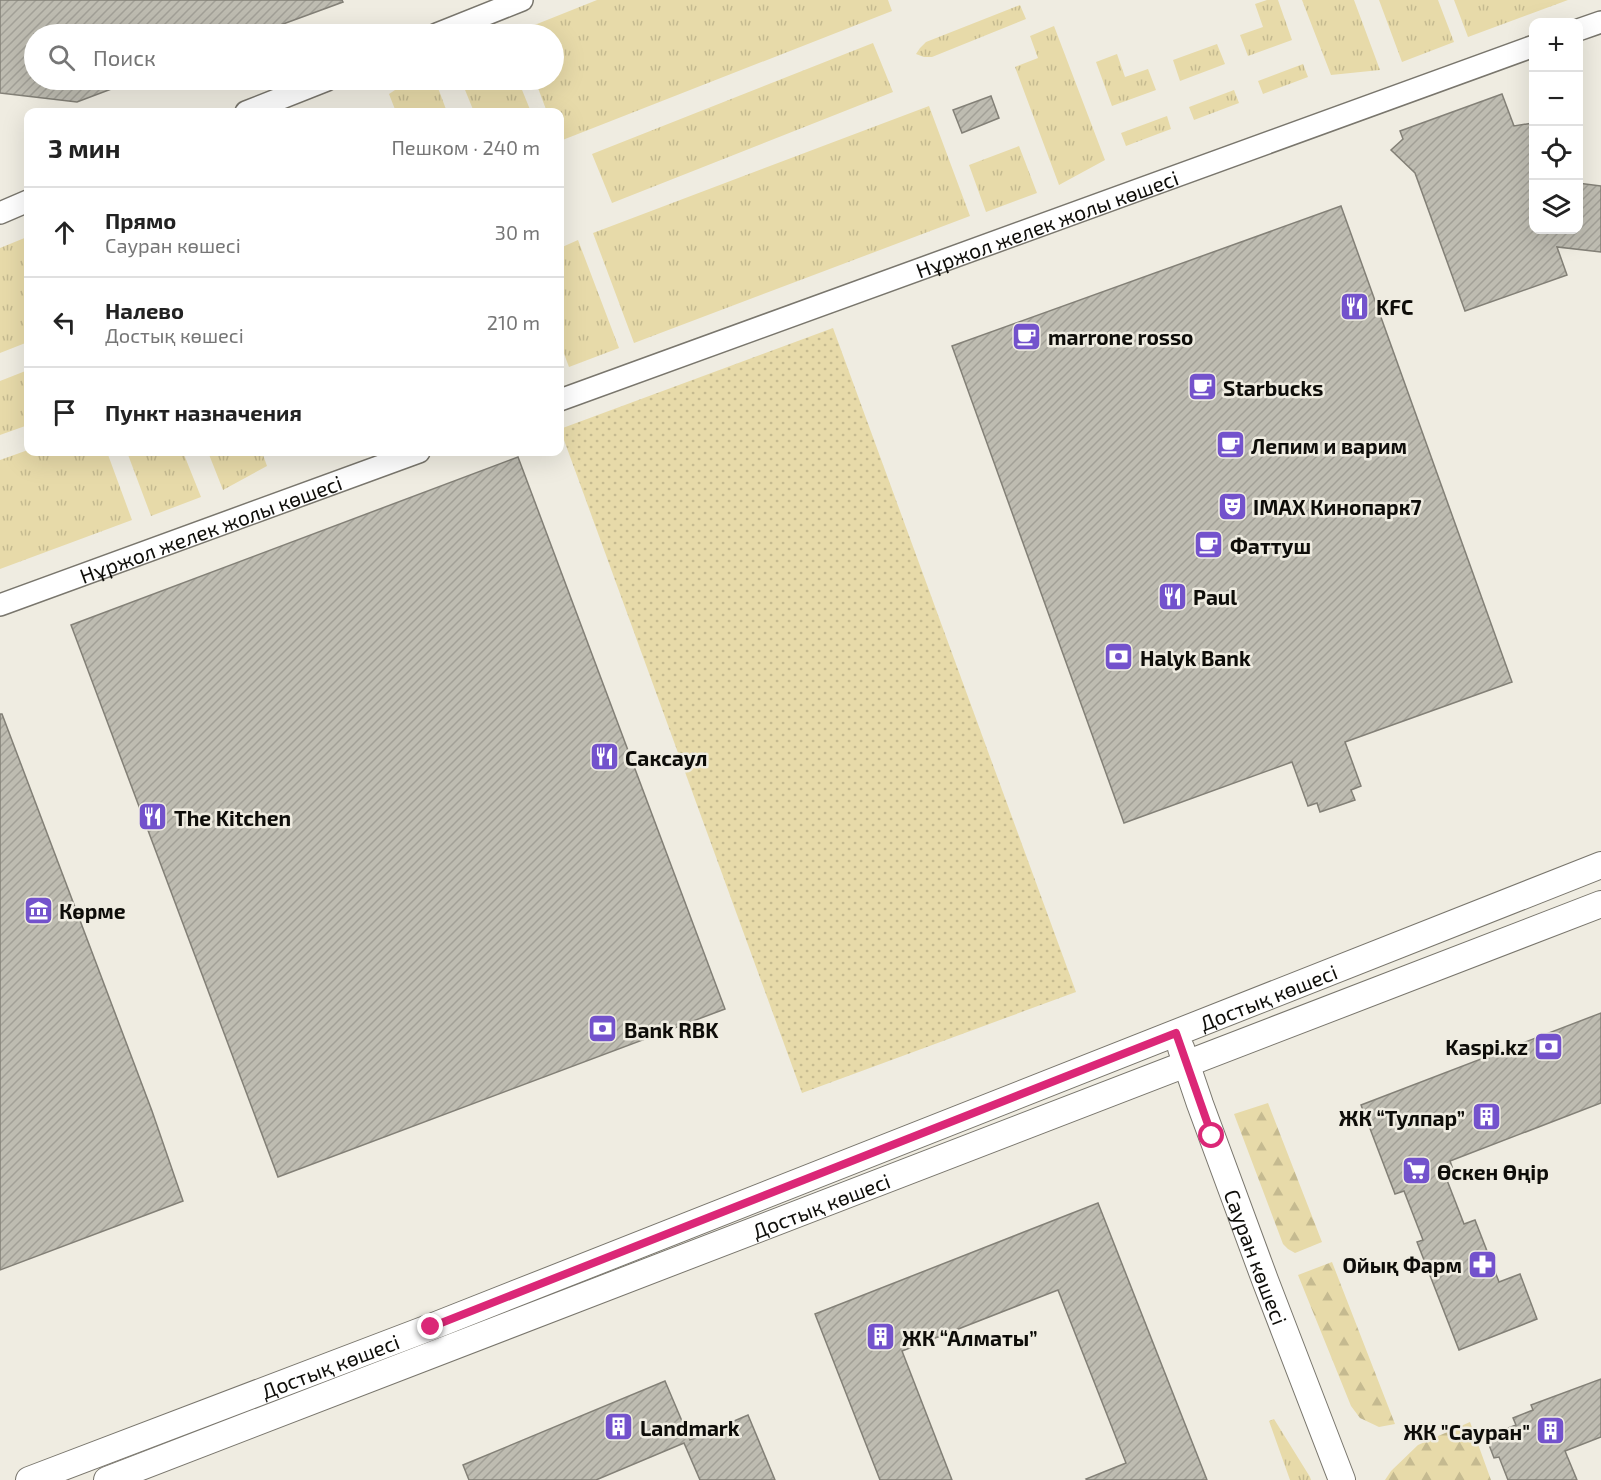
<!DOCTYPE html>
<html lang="ru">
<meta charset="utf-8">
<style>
:root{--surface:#fff;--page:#f6f6f6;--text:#222;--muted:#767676;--line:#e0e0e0}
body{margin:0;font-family:"Exo 2",sans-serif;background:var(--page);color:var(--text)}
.controls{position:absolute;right:18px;top:18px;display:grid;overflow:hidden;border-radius:12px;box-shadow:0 6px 24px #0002}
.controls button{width:54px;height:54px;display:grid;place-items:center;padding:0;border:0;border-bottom:2px solid var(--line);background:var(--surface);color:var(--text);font:30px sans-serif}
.stop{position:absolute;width:18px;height:18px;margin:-14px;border:4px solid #db2777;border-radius:50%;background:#fff}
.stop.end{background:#db2777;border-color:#fff;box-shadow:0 2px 6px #0008}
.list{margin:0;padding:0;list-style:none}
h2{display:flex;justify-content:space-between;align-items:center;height:78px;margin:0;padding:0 24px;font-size:26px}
h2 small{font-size:20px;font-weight:400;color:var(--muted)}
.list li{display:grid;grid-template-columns:39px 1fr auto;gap:18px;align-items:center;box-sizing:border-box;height:90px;padding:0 24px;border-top:2px solid var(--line)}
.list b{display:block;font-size:22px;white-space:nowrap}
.list p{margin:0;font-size:20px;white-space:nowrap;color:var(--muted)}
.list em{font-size:20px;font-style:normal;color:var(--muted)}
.icon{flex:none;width:33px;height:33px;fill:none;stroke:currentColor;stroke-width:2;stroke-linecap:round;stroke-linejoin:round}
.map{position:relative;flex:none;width:1601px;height:1480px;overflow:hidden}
.search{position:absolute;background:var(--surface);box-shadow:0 6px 24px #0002;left:24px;top:24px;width:540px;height:66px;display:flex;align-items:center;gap:15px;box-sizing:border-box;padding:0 21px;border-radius:33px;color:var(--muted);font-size:22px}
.panel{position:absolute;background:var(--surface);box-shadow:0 6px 24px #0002;left:24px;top:108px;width:540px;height:348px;border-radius:12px}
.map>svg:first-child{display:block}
.grass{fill:url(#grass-tufts)}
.forest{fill:url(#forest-firs)}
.park{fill:url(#park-dots)}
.building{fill:url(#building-hatch);stroke:#838077;stroke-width:1.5}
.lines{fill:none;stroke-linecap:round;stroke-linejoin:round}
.minor-casing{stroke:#79766d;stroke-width:24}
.tertiary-casing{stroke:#79766d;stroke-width:28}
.minor{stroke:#fff;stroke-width:21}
.tertiary{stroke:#fff;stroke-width:26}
.route{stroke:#db2777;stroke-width:8}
.labels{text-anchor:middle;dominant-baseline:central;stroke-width:5;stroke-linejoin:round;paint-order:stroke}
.street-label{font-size:21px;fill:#0e0d09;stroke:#efece1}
.poi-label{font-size:21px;font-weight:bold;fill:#0e0d09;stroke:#efece1;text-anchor:start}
</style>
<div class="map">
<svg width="1601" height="1480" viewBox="0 0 1601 1480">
<defs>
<pattern id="grass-tufts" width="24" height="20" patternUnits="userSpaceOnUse" patternTransform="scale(1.5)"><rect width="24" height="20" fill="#e7daa9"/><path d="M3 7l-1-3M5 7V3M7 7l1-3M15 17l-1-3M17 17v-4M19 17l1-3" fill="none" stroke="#c5ba90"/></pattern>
<pattern id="forest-firs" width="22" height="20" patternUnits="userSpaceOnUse" patternTransform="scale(1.5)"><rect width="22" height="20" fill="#e7daa9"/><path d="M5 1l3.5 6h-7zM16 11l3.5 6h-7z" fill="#c5ba90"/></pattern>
<pattern id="park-dots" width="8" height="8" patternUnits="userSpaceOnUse" patternTransform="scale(1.5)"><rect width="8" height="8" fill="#e7daa9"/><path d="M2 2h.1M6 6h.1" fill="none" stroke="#c5ba90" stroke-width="1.8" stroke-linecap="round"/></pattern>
<pattern id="building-hatch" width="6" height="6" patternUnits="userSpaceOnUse" patternTransform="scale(1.5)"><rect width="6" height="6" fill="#bebcb1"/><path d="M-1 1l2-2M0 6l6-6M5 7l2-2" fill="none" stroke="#a2a097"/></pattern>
</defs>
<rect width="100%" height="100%" fill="#efece1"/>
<path class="grass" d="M597,0H888L892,11L560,141V112H547L535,80H554V34H517V32Z
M1267,0H1278L1292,40L1248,56L1240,35L1263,27L1255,4Z
M1302,0H1354L1380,70L1331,75Z
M1379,0H1438L1454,42L1402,62Z
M1454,0H1568L1468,37Z
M1020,5L1026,19L932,57H924L916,54L920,48L926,42Z
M1054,26L1105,160L1059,185L1015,67L1038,58L1030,36Z
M873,43L893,92L612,203L592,154Z
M1217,44L1225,64L1180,81L1173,60Z
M1117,54L1125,77L1148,69L1156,90L1112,106L1096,62Z
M1303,64L1308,77L1263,94L1258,81Z
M410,80H435L447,112H396L389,94Z
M461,80H518L531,112H474Z
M1234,90L1239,103L1194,120L1189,107Z
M929,106L970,216L634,343L593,233Z
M1167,116L1171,129L1126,146L1121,133Z
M1019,146L1037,193L986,212L969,165Z
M27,237L28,241V342L0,353V248Z
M578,240L619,348L569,367L560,343V248Z
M28,370V425L0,435V381Z
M28,450V452H107L132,520L0,569V460Z
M127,452H183L201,497L151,516Z
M208,452H262L267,466L223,490Z
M1274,1419L1310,1477L1311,1480H1290L1269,1421Z"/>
<path class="forest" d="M1268,1103L1322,1242L1295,1253L1288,1249L1283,1244L1234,1114Z
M1332,1262L1395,1424L1379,1427L1360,1418L1351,1406L1298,1275Z
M1470,1422L1491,1480H1385L1391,1471L1418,1445Z"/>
<path class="park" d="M833,328L1076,992L802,1093L560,429Z"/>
<path class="building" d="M0,0H342L343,2L256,34H34V80H130V82L77,102L0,93Z
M1502,94L1514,126L1533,123V230H1578V183L1601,186V252L1557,247L1567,275L1465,311L1415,173L1391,150L1403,139L1400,131Z
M991,96L999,118L962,133L953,110Z
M1341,206L1512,682L1345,742L1361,786L1351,790L1355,800L1320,812L1317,803L1308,806L1292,762L1124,823L952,346Z
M518,457L725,1009L278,1177L71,625Z
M0,714H2L152,1111L183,1201L0,1270Z
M1601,1013V1103L1450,1161L1454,1172L1445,1175L1464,1224L1475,1220L1499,1282L1520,1274L1537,1319L1459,1350L1417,1242L1423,1240L1404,1191L1395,1194L1361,1105Z
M1098,1203L1207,1480H1087L1086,1479L1126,1463L1058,1290L902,1351L952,1480H880L815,1314Z
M1601,1379V1437L1565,1451L1577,1480H1508L1499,1457L1494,1458L1486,1437L1516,1425L1513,1418L1533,1410L1531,1405Z
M665,1381L690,1440L748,1415L775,1480H700L684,1443L596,1480H469L463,1465Z"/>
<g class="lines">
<defs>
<g id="minor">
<path d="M1578,30L1601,22"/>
<path d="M437,34L522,0"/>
<path d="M246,112L327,80"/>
<path d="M0,213L28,201"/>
<path id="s1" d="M560,400L1534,46"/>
<path id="s2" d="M0,605L419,452"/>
</g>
<g id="tertiary">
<path id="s3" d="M1181,1048L1200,1104L1265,1280L1342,1480"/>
<path id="s4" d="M29,1480L431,1327L1601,865"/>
<path id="s5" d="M107,1480L1601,904"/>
</g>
</defs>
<use href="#minor" class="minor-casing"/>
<use href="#tertiary" class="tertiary-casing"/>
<use href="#minor" class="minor"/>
<use href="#tertiary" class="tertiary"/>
</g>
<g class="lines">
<path class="route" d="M431,1327L1176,1033L1212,1136"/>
</g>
<defs>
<symbol id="restaurant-square" viewBox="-11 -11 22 22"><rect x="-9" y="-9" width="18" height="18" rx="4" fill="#7352cc" stroke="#efece1"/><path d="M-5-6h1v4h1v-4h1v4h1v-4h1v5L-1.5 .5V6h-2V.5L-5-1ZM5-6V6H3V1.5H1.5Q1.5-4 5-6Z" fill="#fff"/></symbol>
<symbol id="cafe-square" viewBox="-11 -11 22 22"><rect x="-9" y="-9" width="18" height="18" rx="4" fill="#7352cc" stroke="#efece1"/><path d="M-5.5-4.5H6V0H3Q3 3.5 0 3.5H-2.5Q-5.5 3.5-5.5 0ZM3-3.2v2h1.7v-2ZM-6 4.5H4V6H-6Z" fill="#fff"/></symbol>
<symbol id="theatre-square" viewBox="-11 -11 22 22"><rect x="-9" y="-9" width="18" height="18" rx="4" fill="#7352cc" stroke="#efece1"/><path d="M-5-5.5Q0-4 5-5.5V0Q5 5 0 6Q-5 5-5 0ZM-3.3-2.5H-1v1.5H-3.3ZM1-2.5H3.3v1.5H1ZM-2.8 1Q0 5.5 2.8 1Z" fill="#fff"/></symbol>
<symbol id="bank-square" viewBox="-11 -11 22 22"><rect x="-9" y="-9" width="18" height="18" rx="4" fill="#7352cc" stroke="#efece1"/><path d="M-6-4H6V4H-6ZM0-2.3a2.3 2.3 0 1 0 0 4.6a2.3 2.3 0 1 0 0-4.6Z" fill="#fff"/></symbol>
<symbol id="museum-square" viewBox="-11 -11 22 22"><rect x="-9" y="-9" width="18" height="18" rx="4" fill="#7352cc" stroke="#efece1"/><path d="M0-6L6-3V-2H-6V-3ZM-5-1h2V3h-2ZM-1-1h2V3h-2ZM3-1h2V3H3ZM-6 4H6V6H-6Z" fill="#fff"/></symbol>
<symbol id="building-square" viewBox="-11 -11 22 22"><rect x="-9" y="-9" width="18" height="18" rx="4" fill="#7352cc" stroke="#efece1"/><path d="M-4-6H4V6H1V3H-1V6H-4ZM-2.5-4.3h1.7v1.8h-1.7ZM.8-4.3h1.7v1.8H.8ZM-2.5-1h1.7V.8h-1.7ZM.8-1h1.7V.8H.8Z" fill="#fff"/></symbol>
<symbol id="supermarket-square" viewBox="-11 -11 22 22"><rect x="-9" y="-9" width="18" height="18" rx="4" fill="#7352cc" stroke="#efece1"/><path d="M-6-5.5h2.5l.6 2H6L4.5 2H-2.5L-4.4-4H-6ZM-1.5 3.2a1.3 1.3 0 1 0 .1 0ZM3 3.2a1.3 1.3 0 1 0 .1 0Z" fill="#fff"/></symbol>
<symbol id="pharmacy-square" viewBox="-11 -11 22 22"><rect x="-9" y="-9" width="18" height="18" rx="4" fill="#7352cc" stroke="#efece1"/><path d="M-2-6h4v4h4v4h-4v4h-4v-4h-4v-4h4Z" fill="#fff"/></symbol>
</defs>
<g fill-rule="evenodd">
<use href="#restaurant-square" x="1338" y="290" width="33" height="33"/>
<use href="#cafe-square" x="1010" y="320" width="33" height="33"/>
<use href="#cafe-square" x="1186" y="370" width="33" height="33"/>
<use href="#cafe-square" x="1214" y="428" width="33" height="33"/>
<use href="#theatre-square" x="1216" y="490" width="33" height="33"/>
<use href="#cafe-square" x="1192" y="528" width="33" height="33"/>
<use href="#restaurant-square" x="1156" y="580" width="33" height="33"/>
<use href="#bank-square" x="1102" y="640" width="33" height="33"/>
<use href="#restaurant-square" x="588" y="740" width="33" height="33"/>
<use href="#restaurant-square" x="136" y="800" width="33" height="33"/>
<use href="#museum-square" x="22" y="894" width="33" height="33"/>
<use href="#bank-square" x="586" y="1012" width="33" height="33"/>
<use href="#bank-square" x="1532" y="1030" width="33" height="33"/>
<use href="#building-square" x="1470" y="1100" width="33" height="33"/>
<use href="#supermarket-square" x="1400" y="1154" width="33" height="33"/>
<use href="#pharmacy-square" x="1466" y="1248" width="33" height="33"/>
<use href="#building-square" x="864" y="1320" width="33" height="33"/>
<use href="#building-square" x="602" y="1410" width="33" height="33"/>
<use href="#building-square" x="1534" y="1414" width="33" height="33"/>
</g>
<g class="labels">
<g class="street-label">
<text stroke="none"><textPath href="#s1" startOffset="518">Нұржол желек жолы көшесі</textPath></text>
<text stroke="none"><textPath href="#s2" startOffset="224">Нұржол желек жолы көшесі</textPath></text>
<text stroke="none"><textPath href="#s4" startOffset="1330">Достық көшесі</textPath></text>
<text stroke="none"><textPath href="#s5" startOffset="765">Достық көшесі</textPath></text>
<text stroke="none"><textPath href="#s3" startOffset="222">Сауран көшесі</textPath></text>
<text stroke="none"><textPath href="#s4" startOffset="322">Достық көшесі</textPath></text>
</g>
<g class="poi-label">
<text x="1376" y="306">KFC</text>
<text x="1048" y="336">marrone rosso</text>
<text x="1223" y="387">Starbucks</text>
<text x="1251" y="445">Лепим и варим</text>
<text x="1253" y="506">IMAX Кинопарк7</text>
<text x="1230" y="545">Фаттуш</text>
<text x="1193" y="596">Paul</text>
<text x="1140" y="657">Halyk Bank</text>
<text x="625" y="757">Саксаул</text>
<text x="174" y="817">The Kitchen</text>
<text x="59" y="910">Көрме</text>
<text x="624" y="1029">Bank RBK</text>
<text x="1528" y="1046" text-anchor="end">Kaspi.kz</text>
<text x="1465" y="1117" text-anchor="end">ЖК “Тулпар”</text>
<text x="1437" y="1171">Өскен Өңір</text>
<text x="1462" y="1264" text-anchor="end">Ойық Фарм</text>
<text x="902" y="1337">ЖК “Алматы”</text>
<text x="640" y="1427">Landmark</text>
<text x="1530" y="1431" text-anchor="end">ЖК "Сауран"</text>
</g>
</g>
</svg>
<div class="controls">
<button>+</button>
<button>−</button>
<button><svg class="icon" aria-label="locate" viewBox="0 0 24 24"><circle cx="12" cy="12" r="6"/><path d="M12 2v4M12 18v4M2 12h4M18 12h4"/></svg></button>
<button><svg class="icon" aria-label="layers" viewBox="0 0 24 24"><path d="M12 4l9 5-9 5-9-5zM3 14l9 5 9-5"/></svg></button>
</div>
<div class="stop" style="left:1212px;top:1136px"></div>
<div class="stop end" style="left:431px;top:1327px"></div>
<div class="search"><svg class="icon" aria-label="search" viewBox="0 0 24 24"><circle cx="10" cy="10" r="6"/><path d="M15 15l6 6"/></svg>Поиск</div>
<section class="panel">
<h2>3 мин<small>Пешком · 240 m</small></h2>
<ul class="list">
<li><svg class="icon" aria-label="ahead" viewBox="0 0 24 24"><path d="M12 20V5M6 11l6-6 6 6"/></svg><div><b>Прямо</b><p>Сауран көшесі</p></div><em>30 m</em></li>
<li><svg class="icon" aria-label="left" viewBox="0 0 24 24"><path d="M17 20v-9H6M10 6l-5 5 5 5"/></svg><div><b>Налево</b><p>Достық көшесі</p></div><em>210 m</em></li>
<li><svg class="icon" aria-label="arrive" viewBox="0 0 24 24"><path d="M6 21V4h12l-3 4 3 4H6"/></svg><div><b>Пункт назначения</b></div></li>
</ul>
</section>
</div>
